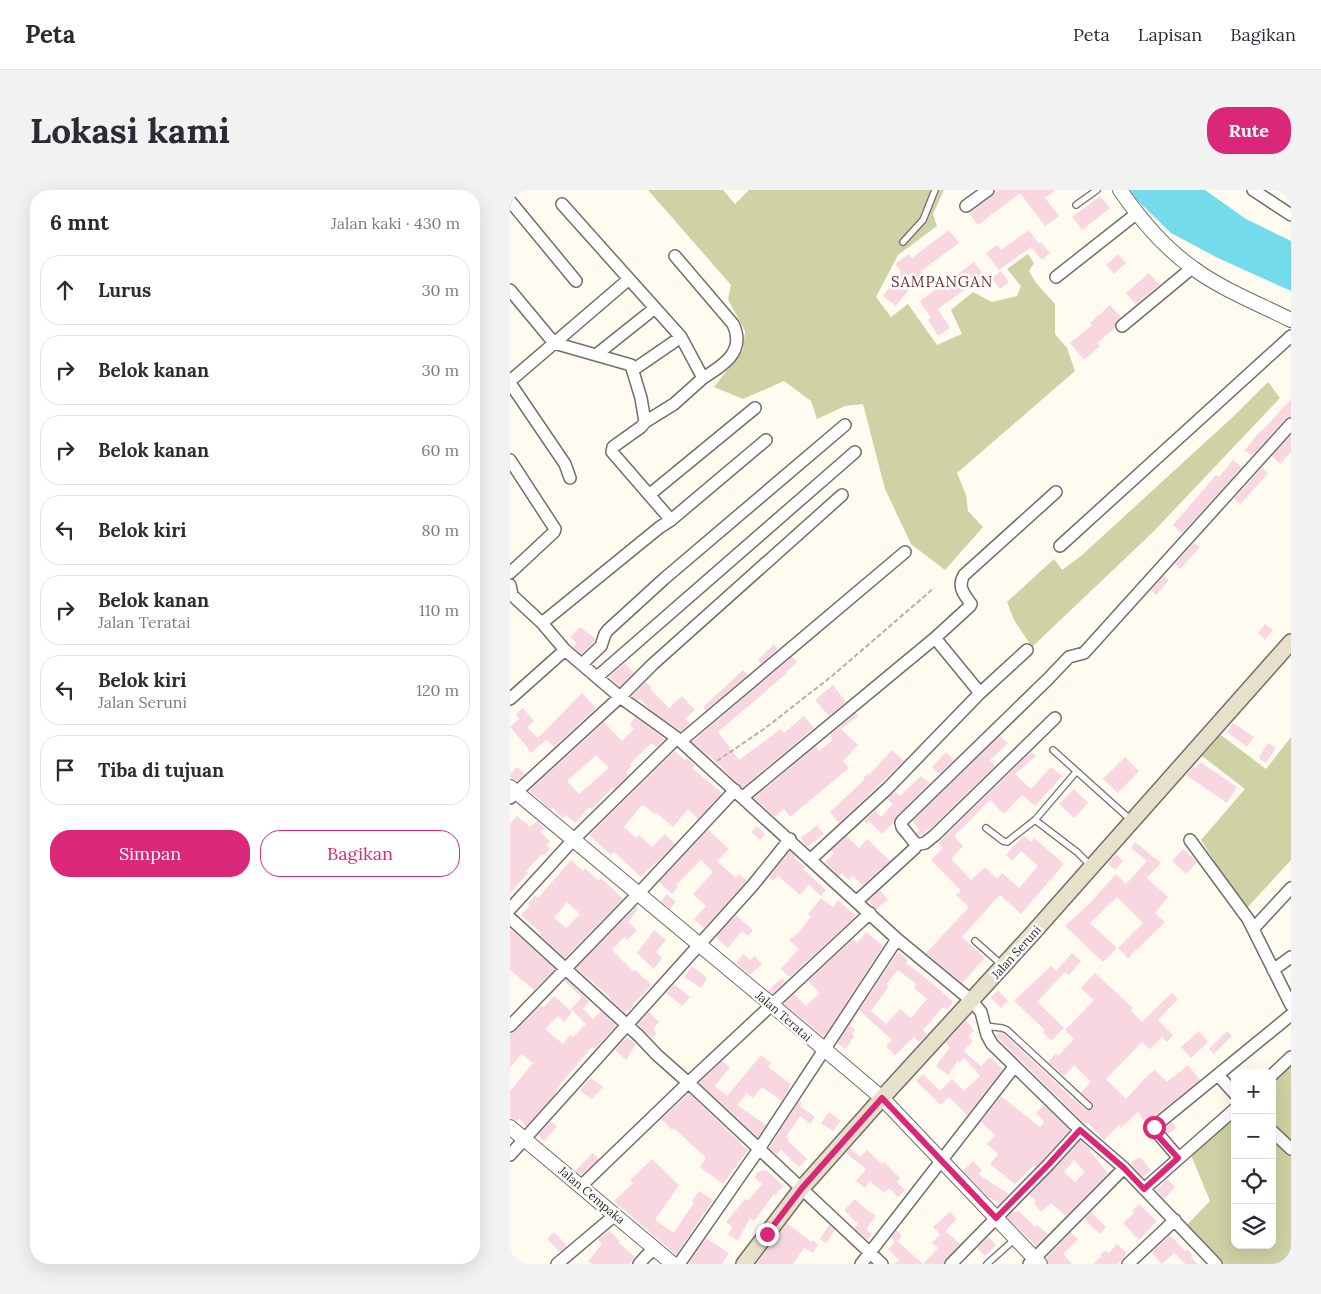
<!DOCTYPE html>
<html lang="id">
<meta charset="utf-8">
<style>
:root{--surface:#fff;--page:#f2f2f3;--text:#2b2b33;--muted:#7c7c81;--line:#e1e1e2;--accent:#db2777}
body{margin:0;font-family:Lora,serif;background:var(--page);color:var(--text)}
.controls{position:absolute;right:15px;bottom:15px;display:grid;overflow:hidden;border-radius:10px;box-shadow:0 5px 20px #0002}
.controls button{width:45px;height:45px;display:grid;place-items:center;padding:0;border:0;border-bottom:1px solid var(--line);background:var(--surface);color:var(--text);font:25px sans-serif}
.stop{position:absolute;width:15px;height:15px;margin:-11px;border:4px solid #db2777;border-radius:50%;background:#fff}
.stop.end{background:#db2777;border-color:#fff;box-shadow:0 1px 5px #0008}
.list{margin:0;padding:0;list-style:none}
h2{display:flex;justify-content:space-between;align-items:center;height:65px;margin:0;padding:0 20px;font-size:21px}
h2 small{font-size:16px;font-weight:400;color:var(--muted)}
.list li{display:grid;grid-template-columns:32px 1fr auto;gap:15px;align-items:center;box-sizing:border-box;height:70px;margin:0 10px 10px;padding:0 10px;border:1px solid var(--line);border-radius:20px}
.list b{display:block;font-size:19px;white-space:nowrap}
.list p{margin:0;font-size:16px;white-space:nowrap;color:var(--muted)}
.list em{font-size:16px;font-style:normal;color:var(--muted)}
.actions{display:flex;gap:10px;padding:15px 20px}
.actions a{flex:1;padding:11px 0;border:1px solid var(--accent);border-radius:20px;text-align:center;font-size:18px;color:var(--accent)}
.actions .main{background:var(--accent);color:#fff}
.icon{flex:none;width:28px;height:28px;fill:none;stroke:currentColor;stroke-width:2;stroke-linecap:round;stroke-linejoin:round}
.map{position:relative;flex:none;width:781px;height:1074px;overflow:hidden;border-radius:20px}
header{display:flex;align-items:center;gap:30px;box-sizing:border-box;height:70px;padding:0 25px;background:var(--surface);border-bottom:1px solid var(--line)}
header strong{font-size:24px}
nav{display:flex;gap:28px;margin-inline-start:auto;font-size:18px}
.intro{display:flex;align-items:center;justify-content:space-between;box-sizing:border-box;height:120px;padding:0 30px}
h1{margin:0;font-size:35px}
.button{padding:12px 22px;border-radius:20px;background:var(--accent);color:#fff;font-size:18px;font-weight:700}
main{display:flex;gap:30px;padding:0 30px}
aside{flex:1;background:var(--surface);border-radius:20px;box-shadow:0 5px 20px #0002}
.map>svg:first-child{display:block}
.green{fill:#ced2a5}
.water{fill:#73dbeb}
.building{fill:#f8d7e1;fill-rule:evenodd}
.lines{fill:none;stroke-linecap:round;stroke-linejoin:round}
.service-casing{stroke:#726f67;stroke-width:8}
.minor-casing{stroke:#726f67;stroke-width:14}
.tertiary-casing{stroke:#726f67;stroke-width:16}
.secondary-casing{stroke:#726f67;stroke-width:18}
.path{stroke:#b5b2ab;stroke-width:2;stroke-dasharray:5 2.5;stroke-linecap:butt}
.service{stroke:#fff;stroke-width:5.5}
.minor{stroke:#fff;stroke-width:11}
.tertiary{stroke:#fff;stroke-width:14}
.secondary{stroke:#e7e1cb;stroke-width:15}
.route{stroke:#db2777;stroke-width:6}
.labels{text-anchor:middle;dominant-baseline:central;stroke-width:5;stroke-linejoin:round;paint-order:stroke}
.street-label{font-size:12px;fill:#2d2c29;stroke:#fff}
.quarter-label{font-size:15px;letter-spacing:1px;fill:#712b2b;stroke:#fff}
</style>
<header>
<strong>Peta</strong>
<nav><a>Peta</a><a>Lapisan</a><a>Bagikan</a></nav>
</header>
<div class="intro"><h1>Lokasi kami</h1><a class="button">Rute</a></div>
<main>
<aside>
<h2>6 mnt<small>Jalan kaki · 430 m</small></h2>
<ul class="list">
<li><svg class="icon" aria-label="ahead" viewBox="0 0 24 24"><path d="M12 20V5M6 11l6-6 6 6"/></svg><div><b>Lurus</b></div><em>30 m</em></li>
<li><svg class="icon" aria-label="right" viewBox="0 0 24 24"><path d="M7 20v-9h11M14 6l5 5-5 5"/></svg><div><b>Belok kanan</b></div><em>30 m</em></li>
<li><svg class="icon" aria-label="right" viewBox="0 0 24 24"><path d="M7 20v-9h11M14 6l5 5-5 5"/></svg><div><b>Belok kanan</b></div><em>60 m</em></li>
<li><svg class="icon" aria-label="left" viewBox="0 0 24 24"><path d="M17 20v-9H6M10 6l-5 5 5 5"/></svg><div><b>Belok kiri</b></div><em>80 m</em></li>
<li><svg class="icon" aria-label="right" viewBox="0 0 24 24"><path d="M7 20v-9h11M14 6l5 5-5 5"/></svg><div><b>Belok kanan</b><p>Jalan Teratai</p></div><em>110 m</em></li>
<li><svg class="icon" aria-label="left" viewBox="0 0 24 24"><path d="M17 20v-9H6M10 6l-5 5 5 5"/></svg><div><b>Belok kiri</b><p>Jalan Seruni</p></div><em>120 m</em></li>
<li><svg class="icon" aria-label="arrive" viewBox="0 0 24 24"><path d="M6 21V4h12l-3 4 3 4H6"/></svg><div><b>Tiba di tujuan</b></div></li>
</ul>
<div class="actions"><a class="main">Simpan</a><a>Bagikan</a></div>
</aside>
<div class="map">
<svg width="781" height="1074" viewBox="0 0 781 1074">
<rect width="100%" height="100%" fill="#fffbf1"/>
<path class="green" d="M138,0H213L225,14L239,0H434L423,24L427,36L388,65L366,107L381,127L398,114L427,155L452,144L441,120L463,102L482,112L507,106L511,96L497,79L518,64L524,73L519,81L526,93L545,114V144L557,158L565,181L447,283L456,305L458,321L473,337L435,380L401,354L375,299L353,214L335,216L307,229L301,211L274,191L233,209L204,197L233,160L235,141L218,109L221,95Z
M758,192L770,208L643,342L522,457L504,430L497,412L544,369L552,380L571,366L726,224Z
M711,545L756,579L781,547V670L735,720L691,650L735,599L692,566Z
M781,875V1074H709L675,1037L700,1011L681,965L725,925V1055H762V892Z"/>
<path class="water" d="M620,0H695L736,29L781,51V101L708,68L661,43L626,9Z"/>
<path class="building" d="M488,0H546L535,8L549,26L535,36L510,3L468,35L459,23L482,6Z
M590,6L600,18L572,40L562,27Z
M439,40L449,53L411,81L416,87L400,98L386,116L373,106L391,82L385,74L399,64L402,68Z
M519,40L529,54L531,52L540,63L532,70L521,57L489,80L476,63L487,55L491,60Z
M608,64L616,73L604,84L596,75Z
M464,72L474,85L428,119L440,138L428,146L418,130L421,128L410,111Z
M491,81L499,92L490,99L482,88Z
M639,83L649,95L626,114L616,103Z
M600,115L611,127L605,133V138L587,153L590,156L574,170L560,153L582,135L580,133Z
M781,209V227L775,229L742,266L735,260L750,241L751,242Z
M781,245V262L770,274L762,266Z
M723,270L732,277L672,343L663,335L706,285L709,287Z
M752,278L758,283L731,314L724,309Z
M684,353L690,357L670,379L665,374Z
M654,386L659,390L646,405L641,400Z
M755,434L763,440L755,450L748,443Z
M70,437L86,449L84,452L71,464L63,457L67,453L60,447Z
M264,454L268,459L251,474L248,470Z
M282,467L287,472L276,482L277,483L208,542L229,570L271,539L274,543L294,526L304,538L232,598L199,565L198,566L182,552Z
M115,473L124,483L110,497L99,487Z
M233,480L238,485L196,520L193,517Z
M136,492L142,498L140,499L159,518L172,506L185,520L175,529L180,534L171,541L143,522L130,509L128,511L122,506Z
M323,495L336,512L319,526L305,510Z
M72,503L86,518L44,557L36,550L21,563L17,559L18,558L0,537L9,529L6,524L13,518L24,531L17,537L28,548Z
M346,523L348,526L331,539L348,555L333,571L339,578L280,627L274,619L265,627L244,608L306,556L309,561L323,550L320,545Z
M125,527L155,549L147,557L142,553L135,559L120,574L122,576L116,582L119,585L105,599L103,597L82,619L79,617L65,633L56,625L53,628L42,617L40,619L19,601L94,532L112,551L124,539L120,535ZM86,565L99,578L69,604L57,591Z
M723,533L744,547L737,557L717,542Z
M490,546L498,553L480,570L485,576L420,639L409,646L406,643L410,640L402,631Z
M758,553L766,558L756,573L749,568Z
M382,560L394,571L329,633L320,622L354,590L353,589L358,583L359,585Z
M165,561L175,570L176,568L185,575L182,578L212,603L188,629L178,619L163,637L146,622L144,624L135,616L134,617L132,615L114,637L126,648L129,645L142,657L155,644L165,654L131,687L104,662L101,665L79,645Z
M436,562L444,570L429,584L422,577Z
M521,562L526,566L505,584L521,599L541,577L552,586L525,616L512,605L494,624L480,610L444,646L453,656L441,669L461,690L475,677L487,689L492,683L509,698L528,676L511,661L502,671L496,665L514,645L521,652L524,648L554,674L511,724L490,705L452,747L475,768L452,793L416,763L459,717L446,705L451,701L421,670L433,658L428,653Z
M615,567L629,581L608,603L593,589Z
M690,572L727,597L717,613L676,585L684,576L686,578Z
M7,577L15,584L7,591L1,588L0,584Z
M411,586L420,593L387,626L384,635L382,634L372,644L359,631L357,634L354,631L365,621L371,627L383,614L377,609L385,602L390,606Z
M564,599L578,613L564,628L549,614Z
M7,626L20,637L27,631L35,638L30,642L40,651L37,655L40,659L34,666L32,664L16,681L18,683L0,703V634Z
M307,635L314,644L299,656H296L291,648Z
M247,636L255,644L250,650L241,642Z
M198,640L219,659L207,671L226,688L229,684L237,691L194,738L184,729L196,716L183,704L203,682L191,670L166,695L168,697L162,704L149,692Z
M337,646L349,658L357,649L380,671L353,695L343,686L339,690L332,683L329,686L315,672L324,663L321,660Z
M625,652L651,673L637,688L658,707L645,723L655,732L618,768L608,758L633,733L607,707L580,733L607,758L593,772L555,736L580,713L606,684L616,694L637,671L621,658Z
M673,659L687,672L676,684L662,671Z
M280,661L286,667L284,668L295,677L293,679L316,700L311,706L299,695L290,705L268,686L263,691L259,687Z
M606,664L613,671L605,680L598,674Z
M61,670L73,681L75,678L89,691L91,688L113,709L55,768L30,745L31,743L11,725L20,715L18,714L25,705L28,708ZM57,712L70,724L56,738L44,728Z
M370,700L378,710L366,719L358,711Z
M157,704L166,712L160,719L151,711Z
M311,708L323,717L328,710L346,726L280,787L271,779L289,759L279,750L287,744L301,727L298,724Z
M126,717L128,719L118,732L127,740L117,750L114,747L102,760L124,782L125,780L142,795L123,814L124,815L119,821L118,820L115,823L99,808L100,807L66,778Z
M226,725L243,740L238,746L232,741L218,758L206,747Z
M0,738L45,779L24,800L0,780Z
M144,740L156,750L146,762L152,768L144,779L127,763Z
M356,742L373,756L314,847L274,814L284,804L296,816L310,803L298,791L343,749L347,753Z
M388,762L398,770L396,773L422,793L443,812L437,820L433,817L413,840L417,844L409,852L404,847L385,865L376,856L382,850L349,820L340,836L345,840L342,844L344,846L336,859L327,853ZM388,780L406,794L404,798L417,809L401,828L390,819L376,834L361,821L379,796L376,794Z
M562,763L571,771L559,785L555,782L527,812L554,838L541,851L533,842L535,840L504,811L541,776L546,781Z
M233,764L240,770L244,766L252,774L240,785L226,773Z
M182,776L197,788L191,798L174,787Z
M585,783L623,818L621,821L632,832L662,803L668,809L648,830L663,845L657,852L652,847L640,859L632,852L596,889L616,909L638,885L645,880L657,892L678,875L690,890L640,930L637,935L628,922L611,938L609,935L594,950L578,933L575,934L486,846L490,842L494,844L563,909H564L576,920H582L584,917L582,913L571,902L581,892L564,875L554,886L538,872L546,863L548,866L564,849L555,840L584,810L571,798Z
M272,788L275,792L262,804L258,801Z
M56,789L77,809L79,812L73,819L83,829L91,821L106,836L84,859L82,857L47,898L48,899L41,909L16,936L9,929L7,931L0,928V901L23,873L12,864L0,877V844L5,841L31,815L34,817L44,806L62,822L54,832L48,826L35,839L53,854L60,845L63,847L76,834L61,819L72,807L54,791Z
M164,794L180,807L172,816L156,803Z
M488,800L498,811L491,818L481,808Z
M139,822L149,832L143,839L147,843L142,848L128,834Z
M456,830L464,841L458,846L463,851L454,860L457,864L471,876L480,867L493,879L457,925L439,907L431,915L406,891L413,884L430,901L442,889L454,901L470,886L454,868L450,873L448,871L438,885L426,876L440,857L435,853Z
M689,841L698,852L681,868L671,857Z
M717,841L722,846L704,864L699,859Z
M117,847L126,854L116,870L105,860Z
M251,865L261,873L258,877L281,894L272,911L252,897L243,908L237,903L227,915L256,935L248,947L189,893L212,871L220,877L205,896L217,906Z
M81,888L93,897L82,909L70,901Z
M179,903L238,960L213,994L190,977L196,968L164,938L162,940L151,929Z
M491,906L530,937L534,932L526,923L534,915L560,940L526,977L524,975L505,994L480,974L488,964L477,954L485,945L471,932Z
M289,911L292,913L290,916L305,927L300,934L290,926L276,947L279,949L278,951L297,969L289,977L271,960L267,965L259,958Z
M319,922L331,931L323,941L311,933Z
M41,931L47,936L34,951L28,945Z
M662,932L666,938L658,944L654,939Z
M571,950L581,960L580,961L598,983L556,1026L541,1013L531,1022L524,1014L526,1011L519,1005ZM564,970L575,982L565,992L554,982Z
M340,958L350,967L357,960L372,974L374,972L390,988L387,992L395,1000L388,1007L379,998L374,1003L360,991L355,998L346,991L356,979L336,963Z
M83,963L89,969L71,985L65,981Z
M630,967L641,980L633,987L620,973Z
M142,969L169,995L145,1030L164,1043L184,1012L182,1011L189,1001L203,1010L166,1065L104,1011L123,993L120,990Z
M463,971L472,980L468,984L499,1004L490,1014L477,1006L453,981Z
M256,980L274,996L268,1001L266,1006L264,1004L244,1031L240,1028L228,1051L218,1044L223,1037L216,1032L235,1009L238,1011L252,994L245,988L247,982Z
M657,989L665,997L654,1009L646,1000Z
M345,1009L359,1022V1021L366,1026L356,1039L362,1044L358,1050L344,1038L348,1034L334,1020Z
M629,1014L647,1031L629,1050L613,1033L624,1023L622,1021Z
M508,1020L525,1037L527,1035L538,1044L526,1056L497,1027L503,1021L505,1023Z
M440,1022L447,1029L435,1041L450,1054L436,1069L434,1074H413L428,1058L422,1053L430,1044L423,1037Z
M581,1022L596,1037L590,1044L574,1029Z
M277,1033L301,1052L302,1050L308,1054L303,1063L294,1058L283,1074H246Z
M319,1035L325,1040L316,1053L310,1049Z
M99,1040L110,1051L108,1052L125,1067L120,1074H82L78,1071L92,1054L88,1050Z
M387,1040L392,1047L387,1051L413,1074H384L389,1070L378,1059L385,1052L381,1047Z
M44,1042L57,1056L50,1062L37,1049Z
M561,1042L568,1049L553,1064L562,1074H539L536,1068Z
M660,1045L675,1061L677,1059L683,1065L681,1067L687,1074H675L664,1063L652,1074L642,1063L643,1061Z
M478,1047L486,1055L475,1066L467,1058Z
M196,1048L219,1063L212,1074H178Z
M607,1054L617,1063L608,1074H584L591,1066L590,1065L594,1061H597L599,1063Z"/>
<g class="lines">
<defs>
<path id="service" d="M566,15L587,0
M393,52L413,30L425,0
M543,560L622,631
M525,630L566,582
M476,638L493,651L497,652L525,630L567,662L581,676
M465,751L492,775
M475,836L492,838L497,840L579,916
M477,1074L505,1049"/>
<path id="minor" d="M743,0L781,25
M0,11L66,91
M52,14L119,89
M456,16L478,0
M165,66L223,134C236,161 214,175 193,188
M546,87L626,24
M0,100L44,153L121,175L131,208L135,232L131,237L103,257L102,262L161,330L150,337L32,433L55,460L110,507L167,548L387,749L462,811L471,822L477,845L482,854L570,940L614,978L706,1074
M612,136L682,78
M86,165L145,118
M123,180L171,147
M0,191L119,89L171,147L193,188L164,214L135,232
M0,193L55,274L60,288
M0,270L45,339L44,342L0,383
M139,305L245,218
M161,330L256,250
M550,356L781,146
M0,395L2,405L32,433
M425,448L470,503
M72,474L91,456L95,444L98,440L155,388L335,235
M87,487L345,262
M0,509L55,460
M171,551L395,362
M233,607L425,448L460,416L461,414C454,404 447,397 454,385L546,302
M0,608L110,507L143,474L332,305
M680,650L738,729L781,815
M405,655L415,653L425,645L545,528
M301,669L377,599L470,503L517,460
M347,711L405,658V653L392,637L391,633L392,631L538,489L559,467L574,463L781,234
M0,719L63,650L167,548
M0,728L129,846L147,865L182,896L372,1074
M743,739L781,698
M763,780L781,767
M0,836L128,704L225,600
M708,885L725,904
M762,885L781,867
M762,941L781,959
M0,965L243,695L280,649
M668,967L644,939L645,936L781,825
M71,996L179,892L360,723
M634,999L725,919
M47,1074L105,1025
M129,1074L136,1066L145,1059
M169,1074L249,959L387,749
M351,1074L504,877
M441,1074L539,974L570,940
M519,1074L614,978
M618,1074L665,1030"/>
<path id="tertiary" d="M610,0C630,29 653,57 683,78C711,99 749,114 781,130
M0,597L262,815L372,908L530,1074
M0,937L163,1074"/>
<path id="secondary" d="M234,1074L292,998L372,908L522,744L781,452"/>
</defs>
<use href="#service" class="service-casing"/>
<use href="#minor" class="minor-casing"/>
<use href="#tertiary" class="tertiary-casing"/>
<use href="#secondary" class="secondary-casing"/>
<path class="path" d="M207,571L254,539L322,486L424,398"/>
<use href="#service" class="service"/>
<use href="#minor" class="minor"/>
<use href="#tertiary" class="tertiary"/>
<use href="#secondary" class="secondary"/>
</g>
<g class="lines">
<path class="route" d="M257,1044L292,998L372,908L486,1028L539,974L570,940L614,978L634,999L668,968L648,946L644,937"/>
</g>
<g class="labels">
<g class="street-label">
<text transform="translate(506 762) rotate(-48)">Jalan Seruni</text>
<text transform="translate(274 826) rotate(41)">Jalan Teratai</text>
<text transform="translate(82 1005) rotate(40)">Jalan Cempaka</text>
</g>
<g class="quarter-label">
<text x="432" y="91">SAMPANGAN</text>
</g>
</g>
</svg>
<div class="controls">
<button>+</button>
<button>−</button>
<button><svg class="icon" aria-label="locate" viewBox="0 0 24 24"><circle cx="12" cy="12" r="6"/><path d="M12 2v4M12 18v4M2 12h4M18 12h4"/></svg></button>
<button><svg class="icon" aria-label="layers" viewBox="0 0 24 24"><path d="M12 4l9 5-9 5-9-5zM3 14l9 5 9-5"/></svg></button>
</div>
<div class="stop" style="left:644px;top:937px"></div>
<div class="stop end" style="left:257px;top:1044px"></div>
</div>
</main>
